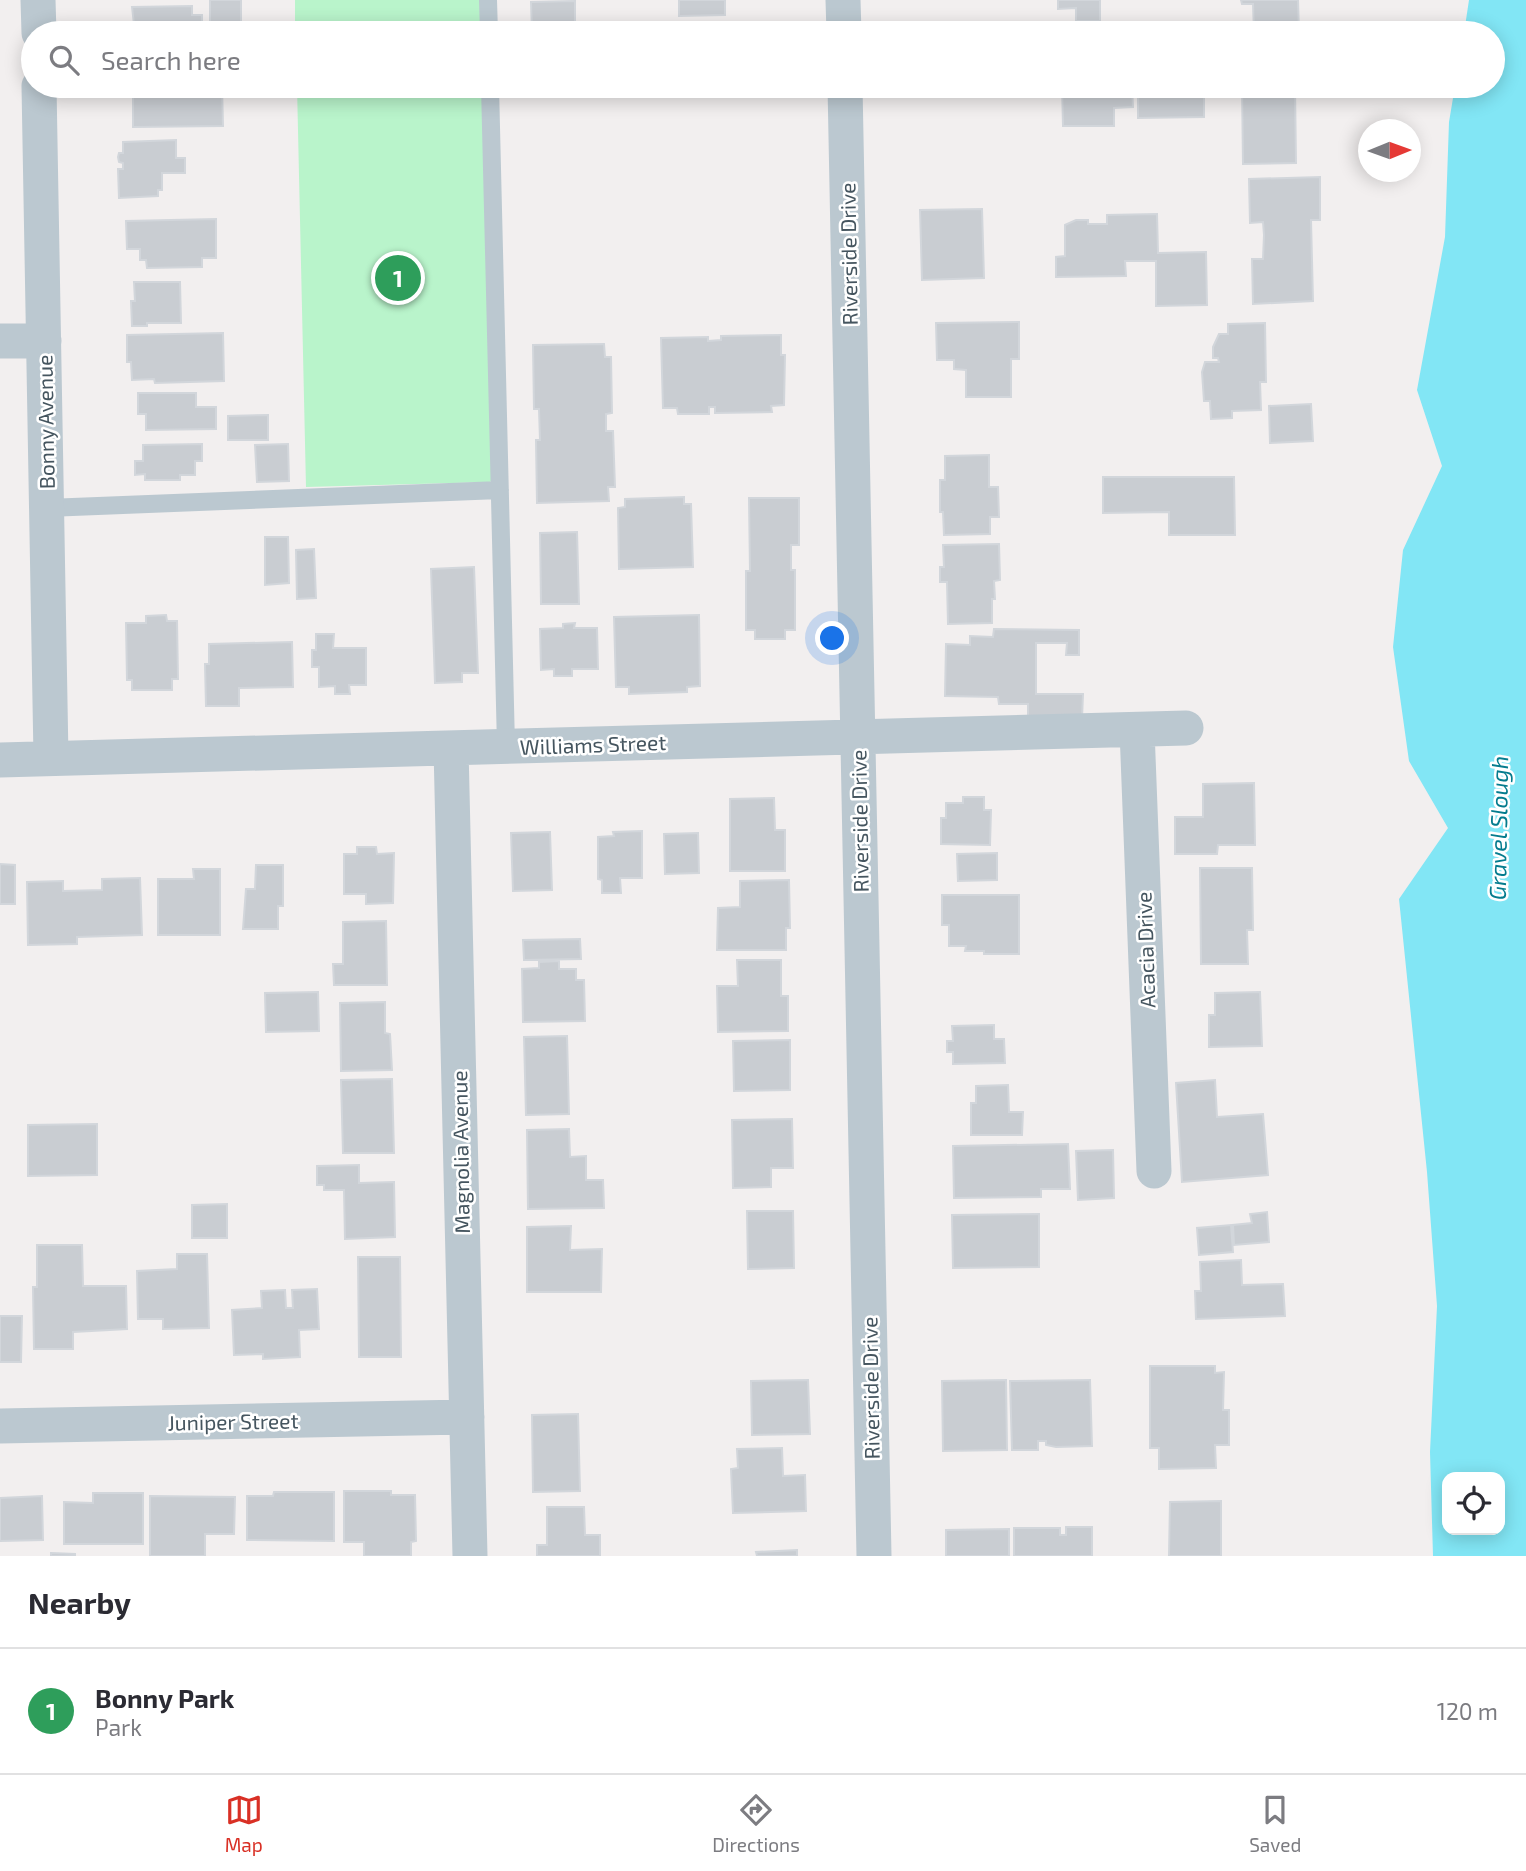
<!DOCTYPE html>
<style>
:root{--surface:#fff;--page:#f2f2f3;--text:#2b2b33;--muted:#7c7c81;--line:#e1e1e2;--accent:#d93025}
body{margin:0;font-family:"Exo 2",sans-serif;background:var(--page);color:var(--text)}
.controls{position:absolute;right:21px;bottom:21px;display:grid;overflow:hidden;border-radius:14px;box-shadow:0 4px 18px #0003}
.controls button{width:63px;height:63px;display:grid;place-items:center;padding:0;border:0;border-bottom:2px solid var(--line);background:var(--surface);color:var(--text);font:35px sans-serif}
.compass{position:absolute;left:1358px;top:119px;width:63px;height:63px;border-radius:50%;background:var(--surface);box-shadow:0 4px 18px #0003;rotate:89deg}
.you{position:absolute;left:833px;top:639px;width:24px;height:24px;margin:-18px;border:5px solid #fff;border-radius:50%;background:#1a73e8;box-shadow:0 0 0 10px #1a73e833}
.badge{display:grid;place-items:center;width:46px;height:46px;border-radius:50%;background:var(--accent);color:#fff;font-size:23px;font-weight:700}
.pin{position:absolute;translate:-50% -50%;border:4px solid #fff;box-shadow:0 2px 7px #0006}
.list{margin:0;padding:0;list-style:none}
h2{display:flex;justify-content:space-between;align-items:center;height:91px;margin:0;padding:0 28px;font-size:30px}
h2 small{font-size:23px;font-weight:400;color:var(--muted)}
.list li{display:grid;grid-template-columns:46px 1fr auto;gap:21px;align-items:center;box-sizing:border-box;height:126px;padding:0 28px;border-top:2px solid var(--line)}
.list b{display:block;font-size:26px;white-space:nowrap}
.list p{margin:0;font-size:23px;white-space:nowrap;color:var(--muted)}
.list em{font-size:23px;font-style:normal;color:var(--muted)}
.icon{flex:none;width:38px;height:38px;fill:none;stroke:currentColor;stroke-width:2;stroke-linecap:round;stroke-linejoin:round}
.map{position:relative;flex:none;width:1526px;height:1556px;overflow:hidden}
.search{position:absolute;background:var(--surface);box-shadow:0 4px 18px #0003;left:21px;right:21px;top:21px;height:77px;display:flex;align-items:center;gap:18px;box-sizing:border-box;padding:0 24px;border-radius:38px;color:var(--muted);font-size:26px}
.sheet{height:217px;background:var(--surface)}
nav{display:flex;justify-content:space-around;align-items:center;box-sizing:border-box;height:98px;border-top:2px solid var(--line);background:var(--surface);font-size:19px;color:var(--muted)}
nav a{display:grid;justify-items:center;gap:4px}
nav .on{color:var(--accent)}
.map>svg:first-child{display:block}
.green{fill:#b9f4cb}
.water{fill:#82e6f5;fill-rule:evenodd}
.building{fill:#c9cdd2;stroke:#d2d6db;stroke-width:2}
.lines{fill:none;stroke-linecap:round;stroke-linejoin:round}
.service{stroke:#bbc8d0;stroke-width:18}
.minor{stroke:#bbc8d0;stroke-width:35}
.labels{text-anchor:middle;dominant-baseline:central;stroke-width:5;stroke-linejoin:round;paint-order:stroke}
.street-label{font-size:21px;fill:#45555f;stroke:#fff}
.water-label{font-size:23px;font-style:italic;fill:#047c8e;stroke:#fff}
</style>
<div class="map">
<svg width="1526" height="1556" viewBox="0 0 1526 1556">
<rect width="100%" height="100%" fill="#f2efef"/>
<path class="green" d="M295,0H488L489,33H295Z
M297,86H490L499,470L490,482L306,487Z"/>
<path class="water" d="M1469,0H1526V1556H1433L1430,1452L1437,1306L1427,1172L1399,899L1448,828L1409,761L1393,647L1403,550L1442,466L1417,390L1445,237L1449,122L1455,86H1493V33H1464ZM1447,1477H1500V1530H1447Z"/>
<path class="building" d="M210,0H241V25H210Z
M679,0H725V15L679,16Z
M1058,0H1100V21H1076V8L1058,9Z
M1241,0H1298L1299,32L1254,33L1253,4H1242Z
M575,1V33H532L531,2Z
M192,6V15H202V33H135L132,7Z
M184,86H222L223,126L133,127V95L184,94Z
M1062,86L1132,87L1133,107L1114,108V126H1063Z
M1138,86H1204V117L1138,118Z
M1242,86H1295L1296,163L1243,164Z
M176,140V158H185V173H162V190H158V196L119,198L118,169H123V163L119,162L118,157L119,153H123V142Z
M1320,177V220H1311L1313,301L1253,304L1252,259H1263L1264,235L1263,222L1250,223L1249,179Z
M982,209L984,278L922,280L920,210Z
M1157,214L1158,253L1206,252L1207,305L1156,306V261H1125L1126,276L1056,277V257L1065,256V225L1076,220H1088V224H1107V215Z
M216,219V258H202V267L147,268L146,260H140V249H127L126,221Z
M134,282H180L181,323H147V326H132L131,301H135Z
M1019,322V359H1011V397H966V370L954,369V360H937L936,323Z
M1265,323L1266,382H1260L1261,410L1232,411V418L1211,419L1210,401H1204L1202,372L1205,362H1219L1218,358H1213V347L1219,334H1228V324Z
M223,333L224,381L155,383L154,379L132,380L131,362H127V335Z
M781,335V355H785L784,405L771,406L772,412L715,413V407H709V414H678L677,408H663L661,338L708,337V341L721,340V336Z
M604,344L605,357H611L612,413L606,414V431H613L615,487H608L609,501L537,503L536,440H540L539,409H534L533,345Z
M138,393H196V407H216V429L146,430V414H138Z
M1311,404L1313,441L1270,443L1269,406Z
M268,415V440H228V416Z
M202,444V461H195V475H180V480H145V474L135,475V461H143V445Z
M288,444L289,481L257,482L255,445Z
M989,455V487H998L999,517H990V534L944,535L943,512H940V480H945V456Z
M1103,477H1234L1235,535H1169V512L1103,513Z
M684,497V504H691L693,567L619,569L618,508L625,507V499Z
M749,498H799V545H791V570H795V630H785V639H755V630H746V571H750Z
M577,532L579,604H541L540,533Z
M265,537H288L289,583L265,585Z
M999,544L1000,580L994,581L995,599H992V623L948,624L947,582H940V567H944L943,545Z
M314,549L316,598L297,599L296,550Z
M474,567L478,673H462V682L435,683L431,569Z
M166,615L167,621H177L178,679H172V690H132V680H127L126,623H146V616Z
M699,615L700,686L687,687V692L629,694V687H616L614,617Z
M575,623L574,628H597L598,669H572V676H554V669L541,670L540,629L563,628V624Z
M994,629L1079,630V655H1066L1067,643H1036V694H1083L1082,719L1028,718V704H999L998,697L945,696L946,644L970,645V636L993,637Z
M316,634H334L333,648H366V685H349L350,694H335V686L319,687V667H312V650H316Z
M292,642L293,687L239,688V706H206L205,664H209V644Z
M1254,783L1255,845H1218L1217,854H1175V817H1203V784Z
M963,797H984V810H991L990,845L941,844V818H946V803H963Z
M774,798L775,830H785V871H730V799Z
M642,831V878H620L621,893H602V880L598,879V837L614,836L613,832Z
M550,832L552,890L513,891L511,833Z
M698,833L699,873L665,874L664,834Z
M357,847H376L377,854L394,853L393,903L366,904V894H344V854H357Z
M997,853V880L958,881L957,854Z
M0,864L15,865V904H0Z
M256,865H283V906H278V929H243L246,889H255Z
M1200,868H1252L1253,930H1247L1248,964H1201Z
M193,869H220V935H158V879H194Z
M140,878L142,935L77,937V944L28,945L27,882L63,881V891L102,890V879Z
M789,880L790,928H786V950H717L718,908L740,907V881Z
M942,895H1019V954H984V951H965L966,946H949V925H942Z
M386,921L387,985H334L333,964H343V922Z
M580,939L581,959L524,960L523,940Z
M737,960H781V996H788V1031L718,1032L717,986H738Z
M559,961V969H576V980H584L585,1021L523,1022L522,969L539,968V962Z
M318,992L319,1031L266,1032L265,993Z
M1260,992L1262,1046L1209,1047V1015H1215V993Z
M385,1002V1033L390,1034L392,1070L341,1071L340,1003Z
M994,1025V1039H1004L1005,1063L953,1064V1052H947V1041H953L952,1026Z
M567,1036L569,1114L526,1115L524,1037Z
M790,1040V1090L734,1091L733,1041Z
M392,1079L394,1153H343L341,1080Z
M1215,1080L1217,1117L1263,1114L1268,1175L1182,1182L1176,1083Z
M1008,1085L1009,1112H1023L1022,1135H971V1103H976V1086Z
M792,1119L793,1168H771V1187L733,1188L732,1120Z
M97,1124V1175L28,1176V1125Z
M569,1129L570,1157L586,1156V1180H603L604,1208L528,1209L527,1130Z
M1068,1144L1070,1189H1041V1197L954,1198L953,1146Z
M1113,1150L1114,1198L1078,1200L1076,1151Z
M359,1165V1183L394,1182L395,1237L345,1239L344,1190H324V1185H317V1166Z
M227,1204V1238H192V1205Z
M747,1211H793L794,1268L748,1269Z
M1267,1212L1269,1242L1234,1245L1233,1225L1252,1223L1250,1214Z
M1039,1214V1267L953,1268L952,1215Z
M1231,1225L1233,1252L1199,1255L1197,1228Z
M571,1226L570,1250L602,1249L601,1292H527V1227Z
M37,1245H82L83,1286H126L127,1329L73,1332V1349H34L33,1287H37Z
M177,1254H207L209,1328L163,1329V1319H138L137,1271L177,1269Z
M358,1257H400L401,1357H359Z
M1241,1260L1242,1285L1283,1284L1285,1316L1196,1319L1195,1291H1201L1200,1262Z
M317,1289L319,1329L299,1330L300,1357L263,1359V1354L234,1355L232,1310L262,1308L261,1291L285,1290L286,1308H293L292,1290Z
M0,1316H22L21,1362H0Z
M1150,1366H1215V1373L1224,1372L1223,1410H1229V1445H1215L1216,1468L1159,1469V1448H1150Z
M808,1380L810,1434L752,1435L751,1381Z
M1006,1380L1007,1450L943,1451L942,1381Z
M1090,1380L1092,1446L1056,1447L1046,1445V1441H1038V1450H1012L1010,1381Z
M578,1414L580,1491L533,1492L532,1415Z
M782,1448L783,1476L805,1475L806,1511L733,1513L731,1469L738,1468L737,1449Z
M344,1491H391V1495H415L416,1541L411,1542V1556H364V1542H344Z
M274,1492H334V1541L247,1540V1496H273Z
M93,1493H143V1544H64V1502L93,1503Z
M42,1496L43,1540L0,1541V1498Z
M150,1496L235,1497L234,1534H205V1556H150Z
M1221,1501V1556H1169L1170,1502Z
M547,1507H584L585,1535H600V1556H537V1545H547Z
M1066,1527H1092V1556H1014V1528H1060V1535H1066Z
M1009,1529V1556H946V1530Z
M797,1550V1556H757L756,1552Z
M51,1553L75,1554V1556H51Z"/>
<g class="lines">
<path class="service" d="M488,0L489,33
M490,86L506,746
M47,508L500,490"/>
<path class="minor" d="M38,0L39,33
M843,0L844,33
M39,86L51,758
M845,86L874,1556
M0,341H44
M1137,730L1154,1171
M451,748L470,1556
M0,760L1186,728
M0,1426L467,1417"/>
</g>
<g class="labels">
<g class="street-label">
<text transform="translate(848 254) rotate(-91)">Riverside Drive</text>
<text transform="translate(45 422) rotate(-91)">Bonny Avenue</text>
<text transform="translate(593 744) rotate(-2)">Williams Street</text>
<text transform="translate(859 821) rotate(-91)">Riverside Drive</text>
<text transform="translate(1145 950) rotate(-92)">Acacia Drive</text>
<text transform="translate(460 1152) rotate(-91)">Magnolia Avenue</text>
<text transform="translate(870 1388) rotate(-91)">Riverside Drive</text>
<text transform="translate(233 1421) rotate(-1)">Juniper Street</text>
</g>
<g class="water-label">
<text transform="translate(1498 828) rotate(-89)">Gravel Slough</text>
</g>
</g>
</svg>
<div class="controls">
<button><svg class="icon" aria-label="locate" viewBox="0 0 24 24"><circle cx="12" cy="12" r="6"/><path d="M12 2v4M12 18v4M2 12h4M18 12h4"/></svg></button>
</div>
<svg class="compass" viewBox="-18 -18 36 36"><path d="M0-13l5 13h-10z" fill="#e53935"/><path d="M0 13l5-13h-10z" fill="#7c7c81"/></svg>
<div class="you"></div>
<div class="pin badge" style="left:398px;top:278px;background:#2e9e5b">1</div>
<div class="search"><svg class="icon" aria-label="search" viewBox="0 0 24 24"><circle cx="10" cy="10" r="6"/><path d="M15 15l6 6"/></svg>Search here</div>
</div>
<section class="sheet">
<h2>Nearby<small></small></h2>
<ul class="list">
<li><span class="badge" style="background:#2e9e5b">1</span><div><b>Bonny Park</b><p>Park</p></div><em>120 m</em></li>
</ul>
</section>
<nav>
<a class="on"><svg class="icon" aria-label="map" viewBox="0 0 24 24"><path d="M3 6l6-2 6 2 6-2v14l-6 2-6-2-6 2zM9 4v14M15 6v14"/></svg>Map</a>
<a><svg class="icon" aria-label="directions" viewBox="0 0 24 24"><path d="M12 3l9 9-9 9-9-9zM9 14v-3h6M13 9l2 2-2 2"/></svg>Directions</a>
<a><svg class="icon" aria-label="saved" viewBox="0 0 24 24"><path d="M7 4h10v16l-5-4-5 4z"/></svg>Saved</a>
</nav>
